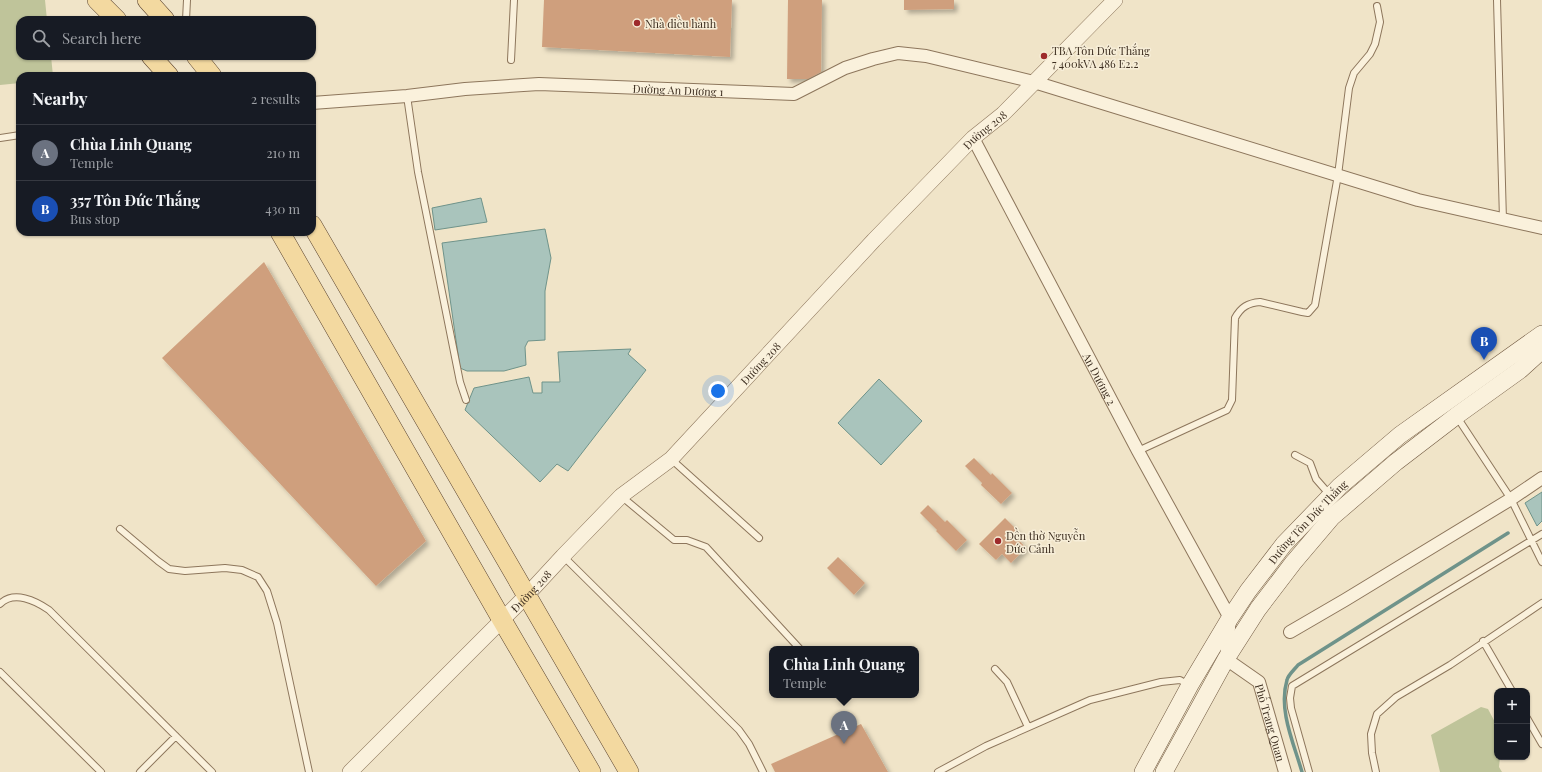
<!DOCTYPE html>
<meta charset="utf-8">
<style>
:root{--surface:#171b24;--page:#20242c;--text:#f1f3f6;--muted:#9ea1a6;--line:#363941;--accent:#0f766e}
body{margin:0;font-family:"Playfair Display",serif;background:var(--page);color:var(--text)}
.controls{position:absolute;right:12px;bottom:12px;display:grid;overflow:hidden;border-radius:8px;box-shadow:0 1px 3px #0004}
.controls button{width:36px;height:36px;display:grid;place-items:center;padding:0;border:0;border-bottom:1px solid var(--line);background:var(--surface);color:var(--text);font:20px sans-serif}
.you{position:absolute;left:718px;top:391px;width:14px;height:14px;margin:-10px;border:3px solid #fff;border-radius:50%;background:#1a73e8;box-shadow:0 0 0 6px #1a73e833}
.badge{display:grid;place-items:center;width:26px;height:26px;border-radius:50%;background:var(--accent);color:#fff;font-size:13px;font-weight:700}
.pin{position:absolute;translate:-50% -33px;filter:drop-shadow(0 1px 2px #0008)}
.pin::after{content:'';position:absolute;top:21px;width:14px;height:12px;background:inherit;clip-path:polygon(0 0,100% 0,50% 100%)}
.popup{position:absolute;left:769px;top:646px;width:150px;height:52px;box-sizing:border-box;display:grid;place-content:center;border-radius:8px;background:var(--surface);filter:drop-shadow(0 1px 3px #0005);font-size:13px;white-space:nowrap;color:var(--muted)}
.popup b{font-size:15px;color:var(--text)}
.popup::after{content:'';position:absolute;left:50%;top:100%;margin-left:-8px;border:8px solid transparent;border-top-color:var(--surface)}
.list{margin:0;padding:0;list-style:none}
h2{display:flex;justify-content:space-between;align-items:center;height:52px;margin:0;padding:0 16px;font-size:17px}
h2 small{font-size:13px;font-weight:400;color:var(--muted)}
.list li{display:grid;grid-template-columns:26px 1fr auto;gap:12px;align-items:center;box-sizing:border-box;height:56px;padding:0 16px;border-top:1px solid var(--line)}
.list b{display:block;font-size:15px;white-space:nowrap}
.list p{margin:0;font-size:13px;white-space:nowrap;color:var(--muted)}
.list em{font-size:13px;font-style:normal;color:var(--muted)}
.icon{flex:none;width:22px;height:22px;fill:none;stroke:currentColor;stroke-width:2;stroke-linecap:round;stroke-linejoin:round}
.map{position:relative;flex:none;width:1542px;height:772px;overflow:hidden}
.search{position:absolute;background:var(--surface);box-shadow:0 1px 3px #0004;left:16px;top:16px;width:300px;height:44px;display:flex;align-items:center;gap:10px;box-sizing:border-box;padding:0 14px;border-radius:12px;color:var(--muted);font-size:15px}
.panel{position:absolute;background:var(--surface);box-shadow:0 1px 3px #0004;left:16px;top:72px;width:300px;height:164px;border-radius:12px}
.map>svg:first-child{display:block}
.cemetery{fill:#bfc49a}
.water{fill:#a9c4bc;stroke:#6f938a}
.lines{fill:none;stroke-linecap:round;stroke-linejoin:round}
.stream{stroke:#6f938a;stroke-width:3.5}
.building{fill:#cf9f7d;filter:url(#shadow)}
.service-casing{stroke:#8d765c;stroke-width:8}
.minor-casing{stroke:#8d765c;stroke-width:14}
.tertiary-casing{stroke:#8d765c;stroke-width:16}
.secondary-casing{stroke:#6f573f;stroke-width:18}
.primary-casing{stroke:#5b4430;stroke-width:20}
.service{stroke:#faf1dc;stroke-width:6}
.minor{stroke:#faf1dc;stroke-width:12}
.tertiary{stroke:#faf1dc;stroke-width:15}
.secondary{stroke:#faf1dc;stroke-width:17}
.primary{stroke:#f3d9a0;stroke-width:19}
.poi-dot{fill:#9e2a2b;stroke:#f7eed8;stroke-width:1.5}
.labels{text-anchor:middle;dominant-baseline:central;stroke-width:3;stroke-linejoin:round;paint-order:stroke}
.poi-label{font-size:11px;fill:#3d2e20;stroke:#f7eed8;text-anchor:start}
.street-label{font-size:11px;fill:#3d2e20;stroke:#f7eed8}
</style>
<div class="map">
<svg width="1542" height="772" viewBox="0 0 1542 772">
<defs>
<filter id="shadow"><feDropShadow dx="3.5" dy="3.5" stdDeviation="2" flood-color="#0004"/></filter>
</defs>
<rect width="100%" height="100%" fill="#f0e4c8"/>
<path class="cemetery" d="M0,0H45L47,20H20V56H51L53,76H20V83L0,85Z
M1481,707L1488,709L1497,726V757H1500L1499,767L1502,772H1440L1431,735Z"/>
<path class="water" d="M481,198L487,222L435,230L432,208Z
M545,229L551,258L545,291V340L528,341L525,347L526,365L504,371H467L460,368L442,243Z
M631,349L628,354L646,370L568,471L557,464L540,482L465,410L474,388L529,377L533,393H542V382H560L558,352Z
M879,379L922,421L881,465L838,423Z
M1542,492V521L1537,526L1525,503Z"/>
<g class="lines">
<path class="stream" d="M1302,772C1294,744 1278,710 1287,680C1288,675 1295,669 1298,665L1508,533"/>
</g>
<path class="building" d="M544,0H732L730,57L542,47Z
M788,0H822L821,72L808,79H787Z
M904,0H954V9L904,10Z
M264,262L426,541L376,586L162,358Z
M974,458L991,475L992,473L1012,493L1001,504L981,485L982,483L965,466Z
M928,505L945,522L947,520L967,540L956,551L936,531L937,530L920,513Z
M1005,518L1021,534L1017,538L1026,548L1011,563L1002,554L996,560L979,544Z
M838,557L865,583L854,595L827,568Z
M861,724L888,772H775L771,764Z"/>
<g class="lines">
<defs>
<path id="service" d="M1497,0L1503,220
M186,20L187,0
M511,60L514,0
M407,96L418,172L460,382L466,400
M0,138L20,135
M1457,417L1511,499L1542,562
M1138,451L1227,410L1232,400L1235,318C1241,307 1248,303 1260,302L1302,312L1308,313L1315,305L1338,175L1349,88L1354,73L1370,54L1375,44L1380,22L1377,6
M1295,455L1310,463L1316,479L1330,495
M671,459L759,538
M621,496L674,540H687L706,547L800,649
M120,529L158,561L169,569L185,571L225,568L242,570L258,577L267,591L277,623L309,772
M563,556L739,730L749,744L763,772
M0,604C14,590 36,601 49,610L212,772
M1483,641L1512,691
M995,669L1007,682L1028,727
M0,672L101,772
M1527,718L1542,744
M140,772L176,736
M938,772L986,746L1090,700L1161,682L1180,680L1189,685
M1309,772L1291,708L1290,698L1292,686L1542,534
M1376,772L1372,753L1371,734L1377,714L1396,697L1450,665L1542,603"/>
<g id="minor">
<path id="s1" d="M312,103L407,96L465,89L539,84L794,94L845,68L873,59L898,53L926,56L1034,82L1418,200L1542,228"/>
<path id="s2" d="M973,138L1138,451L1230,618L1226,659L1259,682L1285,772"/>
<path d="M1290,632L1345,600L1511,499L1542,478"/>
</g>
<g id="tertiary">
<path id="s3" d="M350,772L527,595L563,556L621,496L671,459L874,240L973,138L1003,114L1115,0"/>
</g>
<g id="secondary">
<path id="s4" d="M1143,772L1190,685L1230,618L1248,591L1284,544L1340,486L1400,435L1542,334"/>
<path d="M1164,772L1226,659L1258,609L1293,563L1332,517L1396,462L1456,416L1520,370L1542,350"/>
</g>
<path id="primary" d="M97,0L117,20
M147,0L165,20
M151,56L169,76
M196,56L212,76
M312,225L629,772
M280,232L502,620L591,772"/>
</defs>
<use href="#service" class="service-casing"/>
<use href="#minor" class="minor-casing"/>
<use href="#tertiary" class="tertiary-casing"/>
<use href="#secondary" class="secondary-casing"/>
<use href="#primary" class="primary-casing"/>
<use href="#service" class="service"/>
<use href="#minor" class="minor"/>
<use href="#tertiary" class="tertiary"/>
<use href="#secondary" class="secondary"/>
<use href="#primary" class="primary"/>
</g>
<g class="poi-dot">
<circle cx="637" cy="23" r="4"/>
<circle cx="1044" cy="56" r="4"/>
<circle cx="998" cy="541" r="4"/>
</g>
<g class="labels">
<g class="poi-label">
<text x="645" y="23">Nhà điều hành</text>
<text x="1052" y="50">TBA Tôn Đức Thắng<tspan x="1052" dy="13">7 400kVA 486 E2.2</tspan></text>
<text x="1006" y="535">Đền thờ Nguyễn<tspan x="1006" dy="13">Đức Cảnh</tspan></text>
</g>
<g class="street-label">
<text stroke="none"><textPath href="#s1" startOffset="367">Đường An Dương 1</textPath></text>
<text stroke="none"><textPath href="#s3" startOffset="904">Đường 208</textPath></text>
<text stroke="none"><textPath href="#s3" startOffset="580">Đường 208</textPath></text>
<text stroke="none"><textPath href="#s2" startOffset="272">An Dương 2</textPath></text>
<text stroke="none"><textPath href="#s4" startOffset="301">Đường Tôn Đức Thắng</textPath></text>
<text stroke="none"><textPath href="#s3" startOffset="256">Đường 208</textPath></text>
<text stroke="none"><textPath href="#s2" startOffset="668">Phố Trang Quan</textPath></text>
</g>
</g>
</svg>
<div class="controls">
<button>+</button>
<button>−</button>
</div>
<div class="you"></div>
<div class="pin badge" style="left:844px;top:744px;background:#6b7280">A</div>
<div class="popup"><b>Chùa Linh Quang</b>Temple</div>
<div class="pin badge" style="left:1484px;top:360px;background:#1a4fb4">B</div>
<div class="search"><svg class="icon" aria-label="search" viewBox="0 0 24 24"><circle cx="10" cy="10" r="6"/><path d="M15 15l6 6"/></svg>Search here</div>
<section class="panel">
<h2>Nearby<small>2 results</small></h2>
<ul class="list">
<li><span class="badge" style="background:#6b7280">A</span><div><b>Chùa Linh Quang</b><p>Temple</p></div><em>210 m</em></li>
<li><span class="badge" style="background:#1a4fb4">B</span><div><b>357 Tôn Đức Thắng</b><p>Bus stop</p></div><em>430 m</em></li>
</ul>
</section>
</div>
